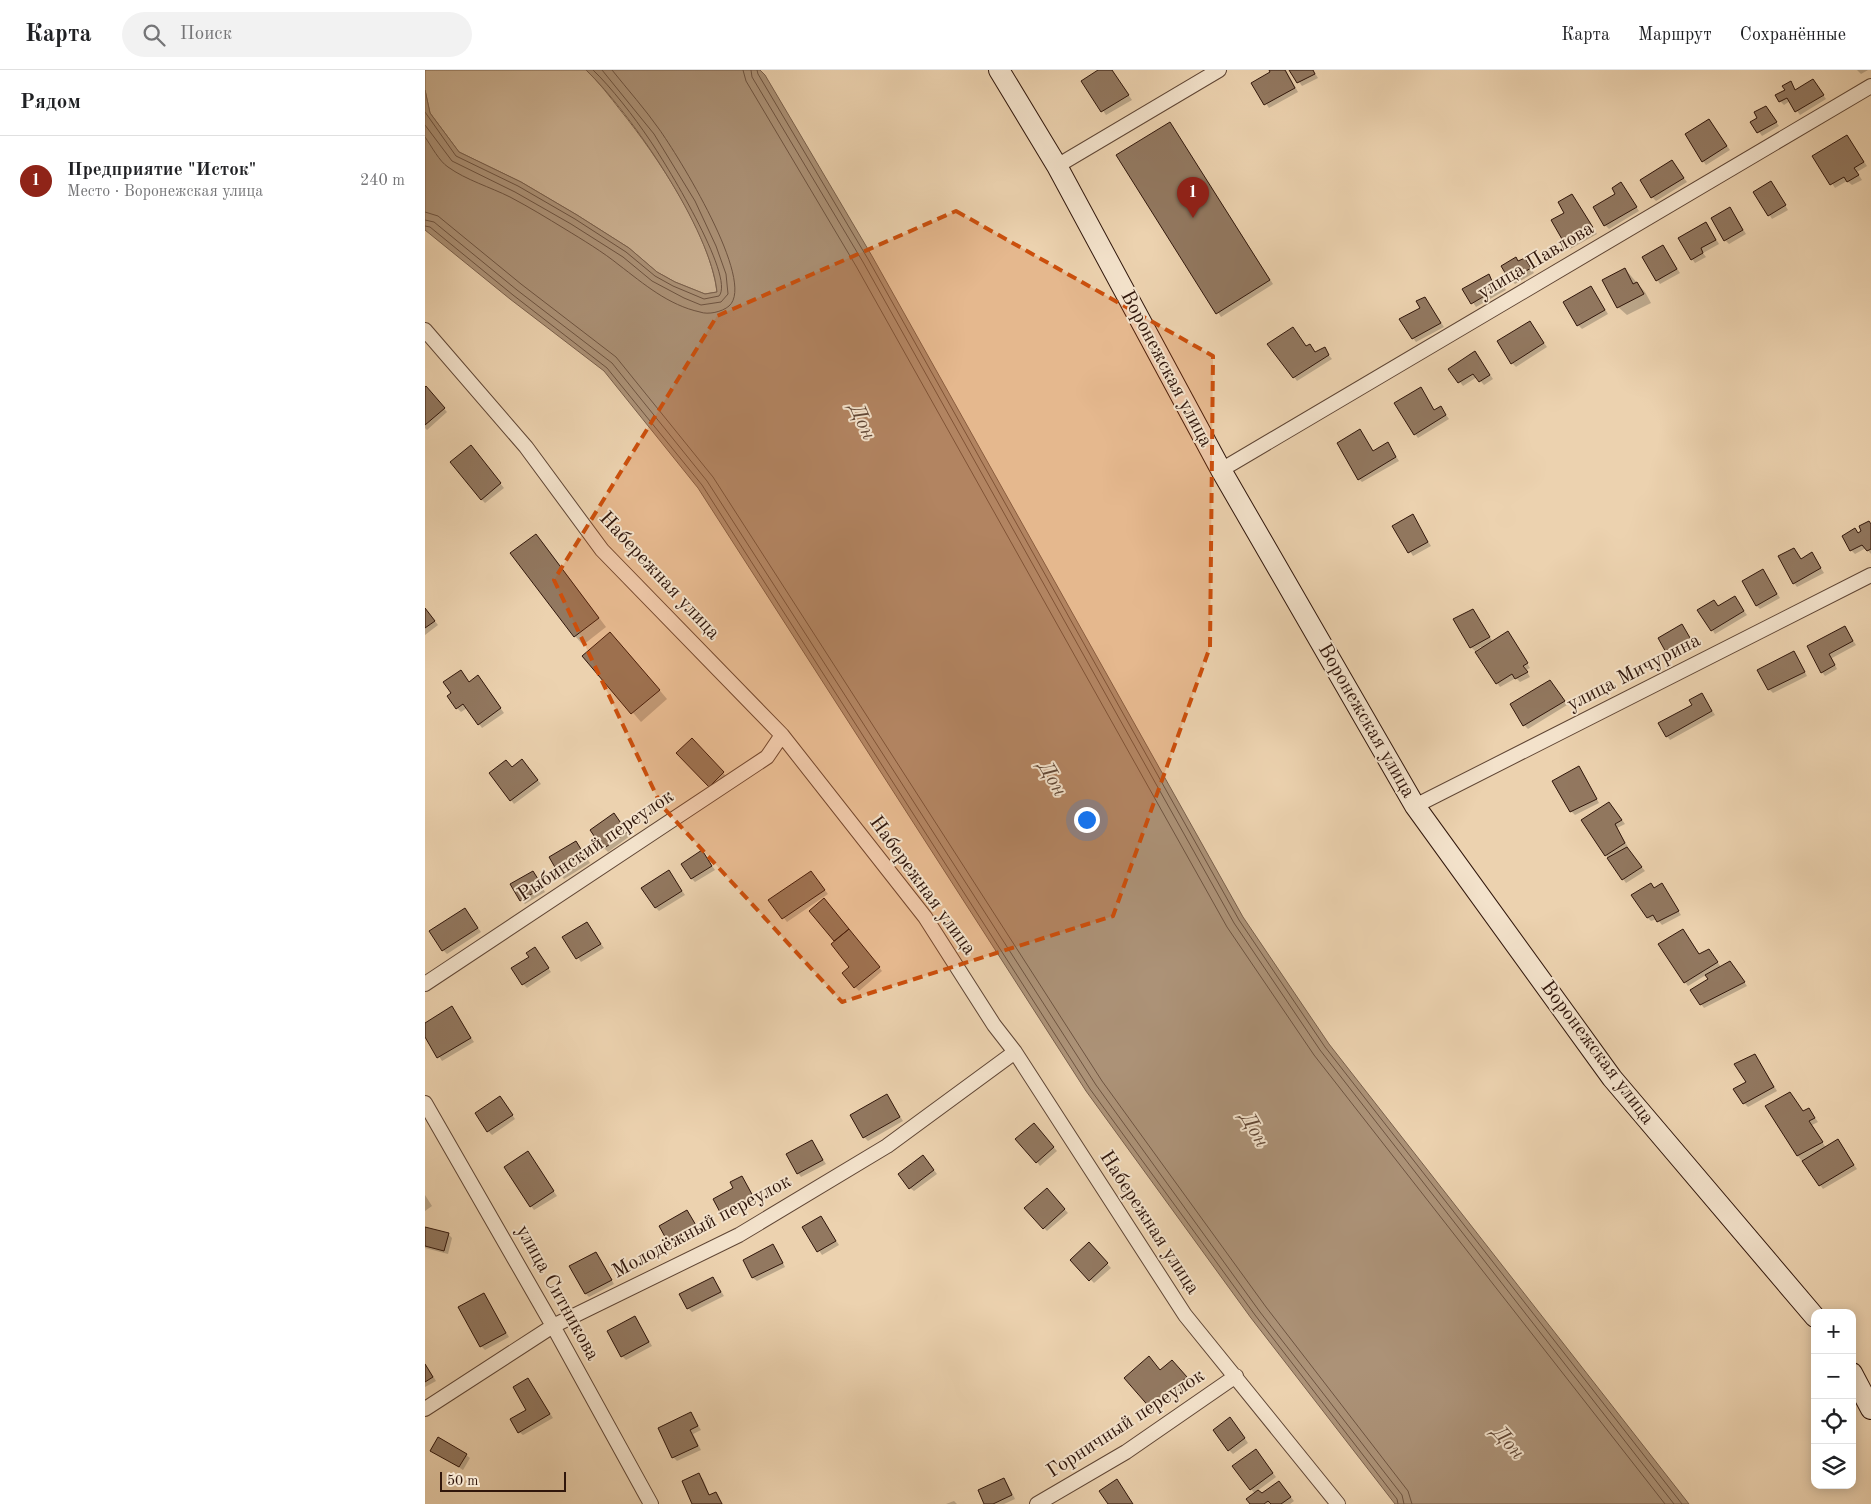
<!DOCTYPE html>
<html lang="ru">
<meta charset="utf-8">
<style>
:root{--surface:#fff;--page:#f2f2f2;--text:#202124;--muted:#757577;--line:#e0e0e0;--accent:#8f2418}
body{margin:0;font-family:"Old Standard TT",serif;background:var(--page);color:var(--text)}
.controls{position:absolute;right:15px;bottom:15px;display:grid;overflow:hidden;border-radius:10px;box-shadow:0 2px 12px #0003}
.controls button{width:45px;height:45px;display:grid;place-items:center;padding:0;border:0;border-bottom:1px solid var(--line);background:var(--surface);color:var(--text);font:25px sans-serif}
.scale{position:absolute;left:15px;bottom:12px;width:126px;box-sizing:border-box;padding-left:5px;border:2px solid #30160b;border-top:0;font-size:14px;line-height:18px;white-space:nowrap;color:#30160b;-webkit-text-stroke:4px #f3e2cb;paint-order:stroke}
.you{position:absolute;left:661px;top:749px;width:18px;height:18px;margin:-12px;border:4px solid #fff;border-radius:50%;background:#1a73e8;box-shadow:0 0 0 8px #1a73e833}
.badge{display:grid;place-items:center;width:32px;height:32px;border-radius:50%;background:var(--accent);color:#fff;font-size:16px;font-weight:700}
.pin{position:absolute;translate:-50% -41px;filter:drop-shadow(0 1px 2px #0008)}
.pin::after{content:'';position:absolute;top:26px;width:18px;height:15px;background:inherit;clip-path:polygon(0 0,100% 0,50% 100%)}
.list{margin:0;padding:0;list-style:none}
h2{display:flex;justify-content:space-between;align-items:center;height:65px;margin:0;padding:0 20px;font-size:21px}
h2 small{font-size:16px;font-weight:400;color:var(--muted)}
.list li{display:grid;grid-template-columns:32px 1fr auto;gap:15px;align-items:center;box-sizing:border-box;height:90px;padding:0 20px;border-top:1px solid var(--line)}
.list b{display:block;font-size:19px;white-space:nowrap}
.list p{margin:0;font-size:16px;white-space:nowrap;color:var(--muted)}
.list em{font-size:16px;font-style:normal;color:var(--muted)}
.icon{flex:none;width:28px;height:28px;fill:none;stroke:currentColor;stroke-width:2;stroke-linecap:round;stroke-linejoin:round}
.map{position:relative;flex:none;width:1446px;height:1434px;overflow:hidden}
header{display:flex;align-items:center;gap:30px;box-sizing:border-box;height:70px;padding:0 25px;background:var(--surface);border-bottom:1px solid var(--line)}
header strong{font-size:24px}
nav{display:flex;gap:28px;margin-inline-start:auto;font-size:18px}
.search{width:350px;height:45px;background:var(--page);display:flex;align-items:center;gap:12px;box-sizing:border-box;padding:0 18px;border-radius:28px;color:var(--muted);font-size:19px}
main{display:flex}
aside{flex:1;background:var(--surface)}
.map>svg:first-child{display:block}
.green{fill:#ccb293;stroke:#7e644f}
.water{fill:#ac9277;stroke:#7a604c}
.shadow{fill:#0003}
.lines{fill:none;stroke-linecap:round;stroke-linejoin:round}
.shore{stroke:#6e5441;stroke-width:1}
.building{fill:#927860;stroke:#30160b}
.street-casing{stroke:#5f4534;stroke-width:16}
.secondary-casing{stroke:#30160b;stroke-width:22}
.street{stroke:#f3e2cb;stroke-width:14}
.secondary{stroke:#f3e2cb;stroke-width:20}
.marked{fill:#cc4f0c;fill-opacity:0.2;stroke:#cc4f0c;stroke-width:4;stroke-dasharray:10 6;stroke-linejoin:round}
.labels{text-anchor:middle;dominant-baseline:central;stroke-width:4;stroke-linejoin:round;paint-order:stroke}
.street-label{font-size:20px;fill:#30160b;stroke:#f3e2cb}
.water-label{font-size:21px;font-style:italic;fill:#624836;stroke:#f3e2cb}
</style>
<header>
<strong>Карта</strong>
<div class="search"><svg class="icon" aria-label="search" viewBox="0 0 24 24"><circle cx="10" cy="10" r="6"/><path d="M15 15l6 6"/></svg>Поиск</div>
<nav><a>Карта</a><a>Маршрут</a><a>Сохранённые</a></nav>
</header>
<main>
<aside>
<h2>Рядом<small></small></h2>
<ul class="list">
<li><span class="badge">1</span><div><b>Предприятие &quot;Исток&quot;</b><p>Место · Воронежская улица</p></div><em>240 m</em></li>
</ul>
</aside>
<div class="map">
<svg width="1446" height="1434" viewBox="0 0 1446 1434">
<rect width="100%" height="100%" fill="#ecd2af"/>
<filter id="stains"><feTurbulence type="fractalNoise" baseFrequency=".004" numOctaves="4"/><feColorMatrix values="0 0 0 0 .2 0 0 0 0 .09 0 0 0 0 .02 0 0 0 .5 -.17"/></filter>
<radialGradient id="worn" r=".72"><stop offset=".6" stop-color="#630" stop-opacity="0"/><stop offset="1" stop-color="#630" stop-opacity=".3"/></radialGradient>
<path class="green" d="M0,0H161C174,12 185,27 196,41C232,86 285,164 292,222L280,224L250,212L232,202L204,178L152,145L96,112L34,82L5,43L0,20Z"/>
<path class="water" d="M161,0H335L340,5L447,186L818,847L904,974L1264,1434H970L826,1248L661,1021L273,418L179,301L85,229L0,160V20L5,43L34,82L96,112L152,145L204,178L232,202L250,212L280,224L292,222C286,160 206,43 161,0Z"/>
<path class="shadow" d="M676,0H687L707,30L681,45L658,11Z
M846,0H861L873,22L844,38L828,14L847,2Z
M865,0H888L893,8L877,16Z
M1432,0H1443L1436,4Z
M1388,10L1401,29L1375,45L1365,31L1359,35L1355,31L1365,13L1371,21Z
M1341,37L1354,56L1337,66L1327,52L1334,48Z
M1284,50L1305,80L1281,95L1278,91Z
M745,53L848,214L796,247L693,86Z
M1422,66L1442,96L1432,102L1437,110L1427,115L1422,111L1410,118L1389,86Z
M1247,92L1262,112L1231,131L1227,127Z
M1196,114L1214,141L1184,159L1180,155Z
M1349,117L1363,140L1347,149L1330,123Z
M1147,125L1172,164L1145,179L1142,175L1141,143Z
M1305,138L1321,164L1304,174L1300,170Z
M1281,153L1294,174L1278,183L1281,187L1270,193L1267,189Z
M1238,176L1255,203L1235,214L1218,188Z
M1099,189L1109,203L1090,214L1086,210L1094,192Z
M1200,199L1220,222L1226,233L1202,245L1193,237Z
M1063,206L1068,212L1076,213L1081,220L1051,237L1039,219Z
M1166,217L1183,244L1157,259L1153,255Z
M1000,228L1019,257L991,272L988,268Z
M1105,252L1122,277L1091,297L1087,293Z
M871,262L882,277L885,275L891,283L899,279L907,289L872,311L869,307Z
M1053,287L1068,309L1059,315L1052,307L1038,316L1025,299Z
M0,319L5,322L22,342L2,360L0,358Z
M996,319L1010,341L1016,338L1024,349L993,368L990,364Z
M935,361L949,382L963,374L974,391L937,412L934,409Z
M49,381L79,418L60,433L56,429Z
M987,446L1006,476L988,486L969,456Z
M1446,455V484L1441,478L1430,484L1426,480L1430,460L1434,464Z
M111,466L119,474L181,557L158,575L150,566Z
M1372,483L1376,490L1387,484L1399,503L1372,517L1369,513Z
M1338,500L1355,528L1335,539L1332,536Z
M1310,528L1322,545L1290,564L1274,540L1294,537Z
M0,539L13,555L0,565Z
M1048,540L1068,572L1083,563L1086,566L1105,598L1101,600L1105,607L1095,612L1091,608L1075,617L1072,613L1056,577L1050,581L1046,577Z
M1257,556L1271,577L1248,589L1235,569Z
M1420,558L1431,575L1407,588L1412,599L1400,606L1397,602L1383,577Z
M194,572L242,629L216,652L159,586Z
M1368,582L1372,586L1382,606L1348,623L1344,619Z
M56,611L79,643L57,658L42,638L36,642L32,638Z
M1125,611L1142,635L1103,659L1099,655Z
M1277,625L1290,645L1245,670L1242,666Z
M267,670L302,707L288,720L253,683Z
M101,695L116,714L89,734L86,730L87,698Z
M1154,698L1157,701L1174,733L1150,745L1146,741Z
M1188,737L1200,754L1192,758L1203,777L1201,778L1220,801L1201,813L1181,785Z
M189,745L205,766L183,782L179,778Z
M151,772L165,793L139,809L136,805Z
M277,782L290,800L270,812L267,809Z
M244,802L260,825L234,841L230,837Z
M386,802L403,824L362,852L345,830Z
M108,803L120,822L100,834L96,830Z
M1237,815L1256,845L1237,855L1232,849L1226,851L1223,848L1230,819Z
M403,834L457,901L434,921L430,917L426,897L411,871L386,841Z
M43,843L56,862L22,884L18,880Z
M162,854L179,878L156,892L139,868Z
M1258,860L1275,885L1284,880L1296,897L1309,896L1322,916L1279,938L1276,934L1285,910L1281,905L1263,916L1260,912Z
M110,878L126,902L102,918L98,914Z
M27,938L49,972L17,991L0,964V954Z
M1330,985L1352,1021L1323,1037L1319,1033Z
M462,1026L478,1051L443,1071L439,1067Z
M78,1031L90,1049L67,1065L63,1061Z
M1342,1036L1378,1042L1384,1039L1393,1052L1387,1055L1401,1078L1413,1071L1432,1099L1398,1119L1373,1086Z
M612,1058L632,1081L615,1096L612,1092Z
M387,1072L401,1094L376,1107L373,1103Z
M103,1083L132,1126L109,1140L106,1136Z
M502,1091L512,1104L489,1121L485,1118Z
M317,1107L332,1132L301,1147L290,1129L310,1119Z
M625,1123L643,1143L622,1161L619,1158Z
M0,1125L7,1136L0,1141Z
M262,1142L275,1161L249,1177L245,1173Z
M396,1147L414,1175L397,1185L379,1158Z
M0,1158L23,1164L27,1168L23,1184L0,1178Z
M664,1174L686,1198L669,1213L647,1190Z
M348,1176L352,1180L360,1197L332,1211L328,1208L320,1190Z
M171,1183L189,1214L164,1227L161,1224Z
M288,1208L299,1226L267,1242L263,1238Z
M59,1224L84,1267L60,1280L56,1276Z
M210,1248L213,1252L227,1276L201,1290L197,1286Z
M0,1293L11,1311L0,1317Z
M750,1295L765,1312L731,1342L727,1338L735,1301Z
M103,1310L128,1348L98,1365L94,1362L103,1340Z
M266,1343L276,1360L268,1364L276,1380L252,1391L248,1387Z
M809,1352L823,1373L808,1384L804,1380Z
M7,1380L41,1385L45,1388L38,1400Z
M831,1380L851,1407L832,1421L837,1425L857,1416L869,1431L865,1434H826L830,1424L826,1419Z
M274,1405L278,1409L285,1426L291,1423L298,1434H268Z
M579,1409L582,1413L590,1429L579,1434H561Z
M529,1431L532,1434H521Z"/>
<g class="lines">
<path class="shore" d="M318,0L321,11L431,196L802,857L889,985L1240,1434
M326,0L327,7L438,192L809,853L895,980L1249,1434
M332,0L333,4L443,189L814,850L900,977L1257,1434
M0,42L31,86L93,116L150,149L201,182L230,206L248,216L279,229L294,226C311,207 238,89 224,69C210,48 186,17 168,0
M0,55L27,91L90,122L146,154L198,187L227,211L259,228L276,235L296,232L303,224L301,204L291,176L270,131L229,64L177,0
M0,67C7,77 14,91 23,97C41,110 65,117 85,127C104,137 122,148 140,159C158,170 178,182 194,195C219,214 243,235 275,242C283,245 297,242 304,236C332,212 252,84 234,59C220,39 203,20 187,0
M0,142L13,146L96,214L191,287L288,407L677,1011L841,1237L983,1421L987,1434
M0,150L9,152L92,220L187,293L282,411L671,1015L835,1242L977,1425L979,1434
M0,156L5,157L88,225L182,298L277,415L665,1019L830,1245L972,1429L973,1434"/>
</g>
<path class="building" d="M673,0H687L704,25L676,42L656,11Z
M844,0H860L870,18L839,35L826,13L845,2Z
M864,0H888L890,4L872,13Z
M1388,9L1399,25L1370,42L1362,28L1354,32L1350,25L1360,20L1357,16L1366,11L1370,20Z
M1341,36L1352,52L1332,63L1325,52L1332,48L1329,42Z
M1284,49L1302,76L1277,92L1260,64Z
M745,52L845,210L791,244L691,85Z
M1422,65L1439,92L1429,98L1434,105L1422,112L1419,107L1405,115L1387,86Z
M1247,90L1259,108L1226,128L1215,110Z
M1346,111L1361,135L1343,146L1328,122Z
M1196,112L1212,137L1179,156L1168,137L1190,124L1187,118Z
M1147,124L1169,159L1141,176L1126,150L1139,143L1133,132Z
M1305,137L1318,160L1299,171L1286,148Z
M1281,152L1291,170L1276,178L1278,183L1266,190L1253,168Z
M1238,175L1252,199L1231,211L1217,187Z
M1091,187L1093,191L1100,188L1106,198L1085,211L1076,196Z
M1200,198L1208,214L1212,212L1219,224L1192,238L1177,210Z
M1064,204L1067,211L1073,208L1078,215L1046,234L1037,219Z
M1166,216L1180,240L1152,256L1138,232Z
M1000,227L1016,253L987,269L974,249L995,238L991,231Z
M1105,251L1119,273L1086,294L1072,271Z
M868,257L881,276L885,274L890,282L900,277L904,285L868,308L842,274Z
M1050,281L1065,305L1054,312L1048,304L1033,313L1023,299Z
M1,316L20,338L0,355V317Z
M996,317L1009,340L1016,336L1021,345L989,365L969,333Z
M935,359L948,381L963,372L971,387L933,410L912,373Z
M46,375L76,413L56,430L25,392Z
M988,444L1003,472L983,483L967,456Z
M1444,451L1446,454V479L1442,481L1437,475L1425,481L1417,466L1430,458L1433,463L1436,461L1434,456Z
M111,464L174,548L149,567L85,483Z
M1369,478L1376,489L1387,482L1396,498L1368,514L1353,486Z
M1338,499L1352,524L1331,536L1317,511Z
M1310,526L1319,541L1286,561L1272,540L1289,530L1293,536Z
M0,538L10,551L0,558Z
M1048,539L1065,567L1045,578L1028,549Z
M1257,554L1268,573L1243,586L1233,568Z
M1420,556L1428,571L1404,584L1410,595L1396,603L1382,576Z
M1083,561L1103,593L1098,596L1103,602L1090,609L1087,604L1071,614L1050,582Z
M185,562L235,620L206,644L157,586Z
M1369,581L1380,602L1343,620L1332,600Z
M36,600L44,612L53,605L76,638L53,655L38,634L31,639L22,626L26,623L18,612Z
M1125,610L1140,631L1098,656L1085,634Z
M1277,623L1287,641L1241,667L1233,653L1267,635L1264,630Z
M267,668L299,702L284,717L251,683Z
M97,689L113,710L85,731L64,703L81,690L87,697Z
M1154,696L1172,729L1145,742L1127,711Z
M1184,732L1197,750L1190,754L1200,773L1180,786L1156,750Z
M189,743L202,762L178,779L165,760Z
M151,771L162,789L135,806L124,787Z
M1202,777L1217,797L1197,810L1182,788Z
M277,780L287,796L266,809L256,794Z
M244,800L257,821L230,838L216,818Z
M108,801L118,817L95,831L85,814Z
M386,801L400,820L357,849L343,830Z
M1226,813L1229,818L1237,813L1254,841L1232,852L1228,845L1222,848L1206,825Z
M399,828L424,859L409,871L384,841Z
M40,838L53,858L17,881L4,861Z
M162,852L176,874L151,889L137,867Z
M424,859L455,897L429,918L417,903L424,897L406,874Z
M1258,859L1274,884L1284,879L1293,892L1259,913L1233,874Z
M110,877L124,898L97,915L86,898L104,887L101,883Z
M1305,891L1320,912L1275,935L1265,920L1283,909L1280,905Z
M27,936L46,968L12,988L0,967V953Z
M1330,984L1349,1017L1318,1034L1308,1019L1321,1012L1309,994Z
M1365,1022L1378,1041L1384,1038L1390,1048L1384,1051L1398,1072L1372,1086L1340,1036Z
M462,1024L475,1047L438,1068L425,1045Z
M75,1026L88,1045L62,1062L50,1043Z
M609,1053L629,1077L611,1093L590,1069Z
M1413,1069L1429,1095L1394,1116L1377,1091Z
M387,1070L398,1090L372,1104L361,1084Z
M103,1081L129,1121L105,1137L79,1097Z
M498,1085L509,1100L484,1119L473,1104Z
M317,1106L329,1128L296,1144L288,1129L308,1118L305,1112Z
M622,1118L640,1139L618,1159L599,1138Z
M262,1140L272,1157L244,1174L234,1156Z
M396,1146L411,1171L392,1182L377,1157Z
M0,1157L24,1163L19,1181L0,1176Z
M664,1172L683,1193L664,1211L645,1190Z
M348,1174L358,1193L327,1208L318,1190Z
M171,1182L187,1210L160,1224L144,1196Z
M288,1207L296,1222L262,1239L254,1224Z
M59,1223L81,1263L55,1277L33,1237Z
M210,1246L224,1272L196,1287L182,1261Z
M724,1286L735,1300L747,1290L762,1307L726,1339L699,1308Z
M0,1294L8,1307L0,1312Z
M103,1308L125,1344L93,1363L85,1349L101,1340L88,1317Z
M266,1342L273,1356L265,1360L273,1376L247,1388L233,1358Z
M805,1347L820,1368L803,1381L788,1360Z
M13,1367L42,1384L34,1397L5,1381Z
M831,1379L848,1403L825,1420L807,1396Z
M274,1403L284,1425L291,1422L297,1434H267L257,1411Z
M579,1408L587,1425L568,1434H559L553,1420Z
M692,1409L708,1434H683L674,1421Z
M854,1411L866,1427L856,1434H846L843,1431L839,1434H825L821,1429L833,1420L837,1423Z"/>
<g class="lines">
<defs>
<path id="street" d="M632,96L794,0
M0,260L101,377L177,480L357,665L500,847L569,955L590,982L760,1245L913,1434
M796,400L1446,16
M990,736L1446,505
M0,914L342,687L357,665
M0,1033L128,1256L226,1434
M0,1339L128,1256L314,1165L462,1076L590,982
M612,1434L701,1382L811,1306"/>
<path id="secondary" d="M574,0L632,96L796,400L990,736L1187,1008L1390,1247
M1427,1303L1446,1339"/>
</defs>
<use href="#street" class="street-casing"/>
<use href="#secondary" class="secondary-casing"/>
<use href="#street" class="street"/>
<use href="#secondary" class="secondary"/>
</g>
<path class="marked" d="M531,141L788,286L785,577L688,846L417,932L236,735L129,510L292,246Z"/>
<g class="labels">
<g class="street-label">
<text transform="translate(1111 191) rotate(-31)">улица Павлова</text>
<text transform="translate(741 299) rotate(62)">Воронежская улица</text>
<text transform="translate(234 506) rotate(47)">Набережная улица</text>
<text transform="translate(1209 603) rotate(-27)">улица Мичурина</text>
<text transform="translate(941 651) rotate(60)">Воронежская улица</text>
<text transform="translate(171 776) rotate(-34)">Рыбинский переулок</text>
<text transform="translate(497 816) rotate(54)">Набережная улица</text>
<text transform="translate(1172 983) rotate(53)">Воронежская улица</text>
<text transform="translate(724 1153) rotate(57)">Набережная улица</text>
<text transform="translate(277 1157) rotate(-28)">Молодёжный переулок</text>
<text transform="translate(132 1223) rotate(61)">улица Ситникова</text>
<text transform="translate(701 1354) rotate(-33)">Горничный переулок</text>
</g>
<g class="water-label">
<text transform="translate(437 352) rotate(66)">Дон</text>
<text transform="translate(627 709) rotate(60)">Дон</text>
<text transform="translate(829 1060) rotate(60)">Дон</text>
<text transform="translate(1083 1373) rotate(48)">Дон</text>
</g>
</g>
<rect width="100%" height="100%" filter="url(#stains)"/>
<rect width="100%" height="100%" fill="url(#worn)"/>
</svg>
<div class="controls">
<button>+</button>
<button>−</button>
<button><svg class="icon" aria-label="locate" viewBox="0 0 24 24"><circle cx="12" cy="12" r="6"/><path d="M12 2v4M12 18v4M2 12h4M18 12h4"/></svg></button>
<button><svg class="icon" aria-label="layers" viewBox="0 0 24 24"><path d="M12 4l9 5-9 5-9-5zM3 14l9 5 9-5"/></svg></button>
</div>
<div class="scale">50 m</div>
<div class="you"></div>
<div class="pin badge" style="left:768px;top:148px">1</div>
</div>
</main>
